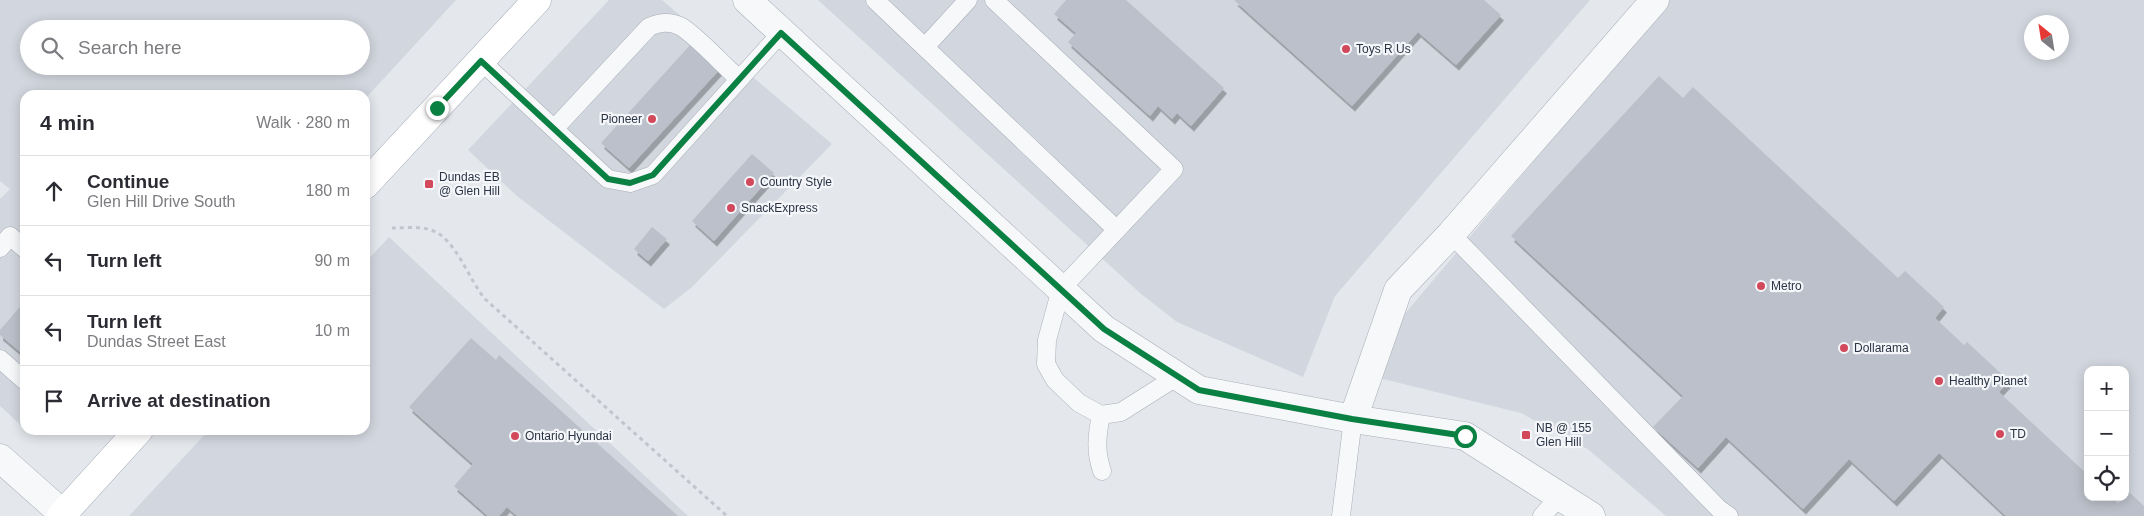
<!DOCTYPE html>
<meta charset="utf-8">
<style>
:root{--surface:#fff;--page:#f2f2f3;--text:#2b2b33;--muted:#7c7c81;--line:#e1e1e2}
body{margin:0;font-family:Arial,sans-serif;background:var(--page);color:var(--text)}
.controls{position:absolute;right:15px;bottom:15px;display:grid;overflow:hidden;border-radius:10px;box-shadow:0 2px 12px #0003}
.controls button{width:45px;height:45px;display:grid;place-items:center;padding:0;border:0;border-bottom:1px solid var(--line);background:var(--surface);color:var(--text);font:25px sans-serif}
.compass{position:absolute;left:2024px;top:15px;width:45px;height:45px;border-radius:50%;background:var(--surface);box-shadow:0 2px 12px #0003;rotate:330deg}
.stop{position:absolute;width:15px;height:15px;margin:-11px;border:4px solid #0b8043;border-radius:50%;background:#fff}
.stop.end{background:#0b8043;border-color:#fff;box-shadow:0 1px 5px #0008}
.list{margin:0;padding:0;list-style:none}
h2{display:flex;justify-content:space-between;align-items:center;height:65px;margin:0;padding:0 20px;font-size:21px}
h2 small{font-size:16px;font-weight:400;color:var(--muted)}
.list li{display:grid;grid-template-columns:32px 1fr auto;gap:15px;align-items:center;box-sizing:border-box;height:70px;padding:0 20px;border-top:1px solid var(--line)}
.list b{display:block;font-size:19px;white-space:nowrap}
.list p{margin:0;font-size:16px;white-space:nowrap;color:var(--muted)}
.list em{font-size:16px;font-style:normal;color:var(--muted)}
.icon{flex:none;width:28px;height:28px;fill:none;stroke:currentColor;stroke-width:2;stroke-linecap:round;stroke-linejoin:round}
.map{position:relative;flex:none;width:2144px;height:516px;overflow:hidden}
.search{position:absolute;background:var(--surface);box-shadow:0 2px 12px #0003;left:20px;top:20px;width:350px;height:55px;display:flex;align-items:center;gap:12px;box-sizing:border-box;padding:0 18px;border-radius:28px;color:var(--muted);font-size:19px}
.panel{position:absolute;background:var(--surface);box-shadow:0 2px 12px #0003;left:20px;top:90px;width:350px;height:345px;border-radius:15px}
.map>svg:first-child{display:block}
.built{fill:#d2d6de;fill-rule:evenodd}
.building{fill:#bbc0ca;filter:url(#shadow)}
.lines{fill:none;stroke-linecap:round;stroke-linejoin:round}
.lane-casing{stroke:#a9aeb7;stroke-width:19}
.street-casing{stroke:#a9aeb7;stroke-width:29}
.primary-casing{stroke:#a3abb8;stroke-width:29}
.path{stroke:#c2c5cb;stroke-width:3;stroke-dasharray:4 4;stroke-linecap:butt}
.lane{stroke:#f7f8fa;stroke-width:18}
.street{stroke:#f7f8fa;stroke-width:28}
.primary{stroke:#fff;stroke-width:28}
.route{stroke:#0b8043;stroke-width:6}
.poi-dot{fill:#d1495b;stroke:#f4f6f9;stroke-width:2}
.labels{text-anchor:middle;dominant-baseline:central;stroke-width:4.5;stroke-linejoin:round;paint-order:stroke}
.poi-label{font-size:12px;fill:#2b3445;stroke:#f4f6f9;text-anchor:start}
</style>
<div class="map">
<svg width="2144" height="516" viewBox="0 0 2144 516">
<defs>
<filter id="shadow"><feDropShadow dx="3" dy="5.5" stdDeviation="0" flood-color="#0004"/></filter>
</defs>
<rect width="100%" height="100%" fill="#e4e7ec"/>
<path class="built" d="M0,0H456L365,99V95H25V429L0,406V199L10,189L0,181ZM29,29H361V66H29Z
M609,0H662L832,144L692,287L664,309L517,196L468,150Z
M818,0H1590L1335,296L1303,377L1177,322L1140,293Z
M1670,0H2144V516H1666L1589,450L1521,413L1375,377L1402,317ZM2032,22H2062V52H2032ZM2088,370H2125V497H2088Z
M389,237L437,282L688,516H129L209,430H365V263Z"/>
<path class="building" d="M1066,0H1126L1224,88L1191,126L1177,113L1172,119L1158,106L1150,116L1068,42L1076,33L1054,14Z
M1234,0H1484L1501,15L1456,65L1418,32L1352,106Z
M692,43L720,69L629,168L601,143Z
M1659,76L1683,98L1693,87L1898,278L1905,271L1944,307L1935,318L1964,345L1967,342L2009,381L1999,392L2088,475V497H2112L2118,503L2125,497L2128,491L2144,506V516H2006L1939,453L1894,501L1849,459L1803,509L1726,437L1698,468L1653,427L1683,396L1511,236Z
M752,154L774,173L714,241L692,221Z
M652,227L667,239L648,261L634,249Z
M25,301V356L0,335V330Z
M471,338L496,360L499,355L678,516H517L507,507L499,516H488L454,486L473,464L409,407Z"/>
<g class="lines">
<defs>
<path id="lane" d="M875,0L1117,230
M994,0L1174,169L1061,289L1047,340L1046,364L1055,380L1079,403L1101,415L1121,412L1178,376
M925,47L968,0
M481,61L608,179L630,183L653,175L781,33
M554,129L649,27C660,22 669,21 680,26C695,34 724,66 739,79
M1451,234L1719,509L1729,516
M0,248L10,236L25,249
M0,359L25,381
M1101,415C1097,435 1095,451 1102,471
M1341,516L1353,419
M1542,516L1560,496"/>
<path id="street" d="M747,0L1104,329L1199,390L1353,419L1465,436L1591,516
M1353,419L1398,290L1451,234L1655,0
M0,458L63,514"/>
<path id="primary" d="M365,185L537,0
M61,516L139,430"/>
</defs>
<use href="#lane" class="lane-casing"/>
<use href="#street" class="street-casing"/>
<use href="#primary" class="primary-casing"/>
<path class="path" d="M392,228C404,228 418,226 431,230C455,237 469,280 485,299L727,516"/>
<use href="#lane" class="lane"/>
<use href="#street" class="street"/>
<use href="#primary" class="primary"/>
</g>
<g class="lines">
<path class="route" d="M437,108L481,61L608,179L630,183L653,175L781,33L1104,329L1199,390L1352,419L1465,436"/>
</g>
<g class="poi-dot">
<circle cx="1346" cy="49" r="5"/>
<circle cx="652" cy="119" r="5"/>
<circle cx="750" cy="182" r="5"/>
<rect x="424" y="179" width="10" height="10" rx="2.5"/>
<circle cx="731" cy="208" r="5"/>
<circle cx="1761" cy="286" r="5"/>
<circle cx="1844" cy="348" r="5"/>
<circle cx="1939" cy="381" r="5"/>
<circle cx="2000" cy="434" r="5"/>
<rect x="1521" y="430" width="10" height="10" rx="2.5"/>
<circle cx="515" cy="436" r="5"/>
</g>
<g class="labels">
<g class="poi-label">
<text x="1356" y="49">Toys R Us</text>
<text x="642" y="119" text-anchor="end">Pioneer</text>
<text x="439" y="177">Dundas EB<tspan x="439" dy="14">@ Glen Hill</tspan></text>
<text x="760" y="182">Country Style</text>
<text x="741" y="208">SnackExpress</text>
<text x="1771" y="286">Metro</text>
<text x="1854" y="348">Dollarama</text>
<text x="1949" y="381">Healthy Planet</text>
<text x="1536" y="428">NB @ 155<tspan x="1536" dy="14">Glen Hill</tspan></text>
<text x="2010" y="434">TD</text>
<text x="525" y="436">Ontario Hyundai</text>
</g>
</g>
</svg>
<div class="controls">
<button>+</button>
<button>−</button>
<button><svg class="icon" aria-label="locate" viewBox="0 0 24 24"><circle cx="12" cy="12" r="6"/><path d="M12 2v4M12 18v4M2 12h4M18 12h4"/></svg></button>
</div>
<svg class="compass" viewBox="-18 -18 36 36"><path d="M0-13l5 13h-10z" fill="#e53935"/><path d="M0 13l5-13h-10z" fill="#7c7c81"/></svg>
<div class="stop" style="left:1465px;top:436px"></div>
<div class="stop end" style="left:437px;top:108px"></div>
<div class="search"><svg class="icon" aria-label="search" viewBox="0 0 24 24"><circle cx="10" cy="10" r="6"/><path d="M15 15l6 6"/></svg>Search here</div>
<section class="panel">
<h2>4 min<small>Walk · 280 m</small></h2>
<ul class="list">
<li><svg class="icon" aria-label="ahead" viewBox="0 0 24 24"><path d="M12 20V5M6 11l6-6 6 6"/></svg><div><b>Continue</b><p>Glen Hill Drive South</p></div><em>180 m</em></li>
<li><svg class="icon" aria-label="left" viewBox="0 0 24 24"><path d="M17 20v-9H6M10 6l-5 5 5 5"/></svg><div><b>Turn left</b></div><em>90 m</em></li>
<li><svg class="icon" aria-label="left" viewBox="0 0 24 24"><path d="M17 20v-9H6M10 6l-5 5 5 5"/></svg><div><b>Turn left</b><p>Dundas Street East</p></div><em>10 m</em></li>
<li><svg class="icon" aria-label="arrive" viewBox="0 0 24 24"><path d="M6 21V4h12l-3 4 3 4H6"/></svg><div><b>Arrive at destination</b></div></li>
</ul>
</section>
</div>
